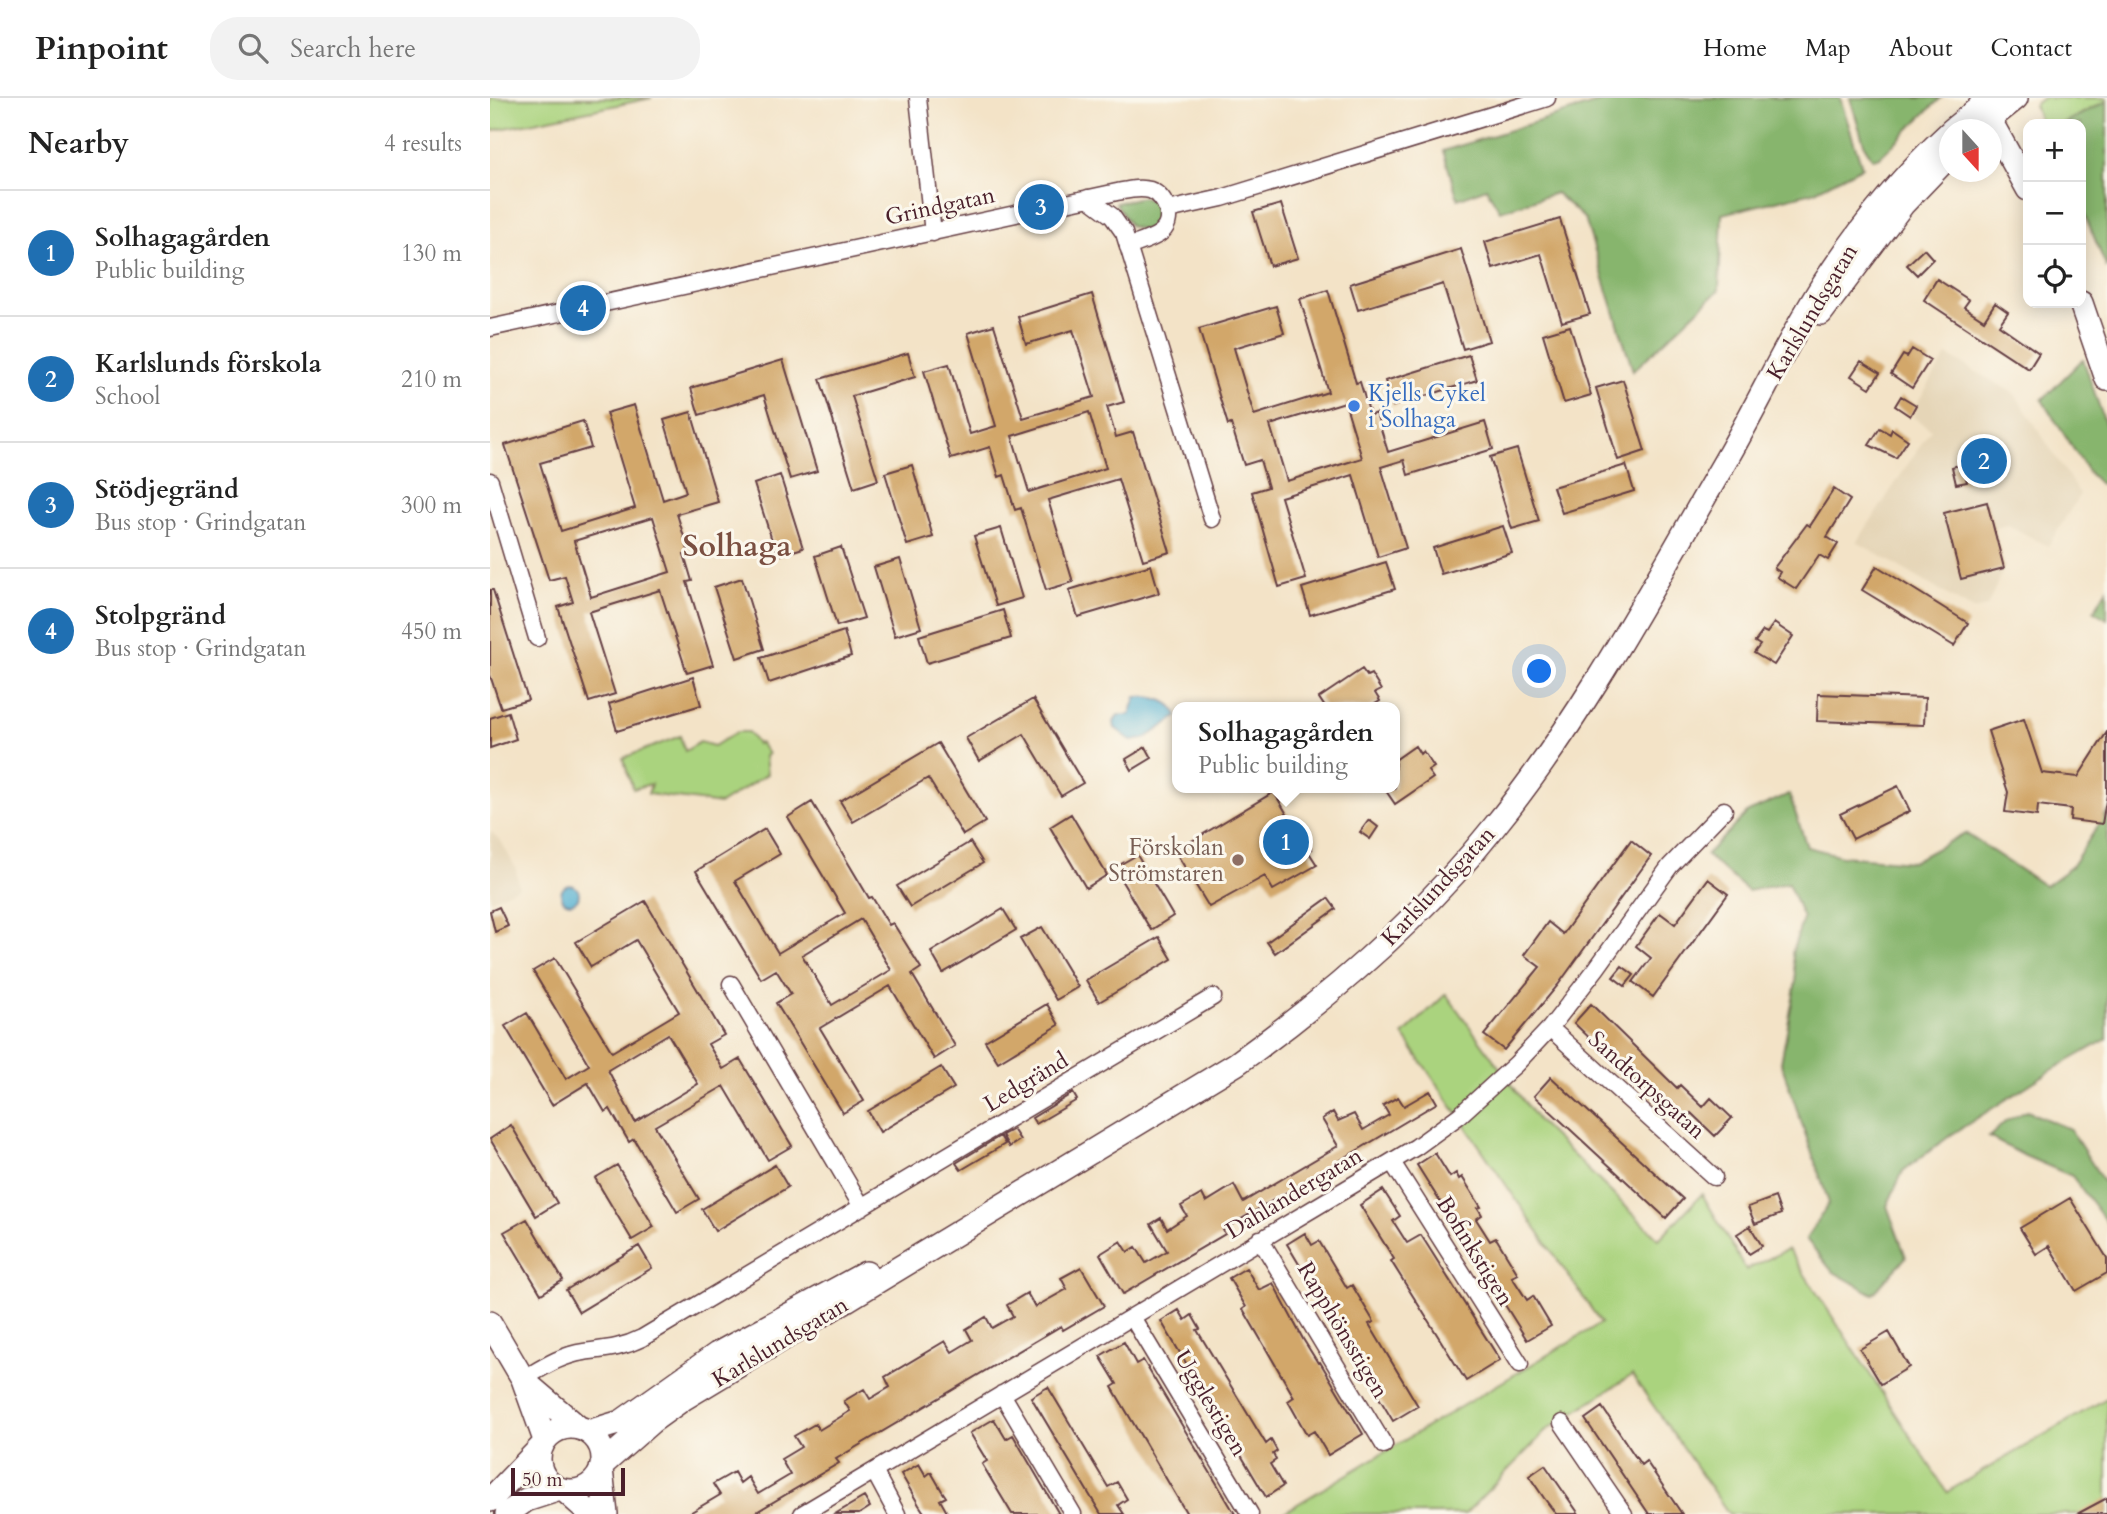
<!DOCTYPE html>
<meta charset="utf-8">
<style>
:root{--surface:#fff;--page:#f2f2f2;--text:#222;--muted:#767676;--line:#e0e0e0;--accent:#1f6fb2}
body{margin:0;font-family:Cardo,serif;background:var(--page);color:var(--text)}
.controls{position:absolute;right:21px;top:21px;display:grid;overflow:hidden;border-radius:14px;box-shadow:0 4px 18px #0003}
.controls button{width:63px;height:63px;display:grid;place-items:center;padding:0;border:0;border-bottom:2px solid var(--line);background:var(--surface);color:var(--text);font:35px sans-serif}
.compass{position:absolute;left:1449px;top:21px;width:63px;height:63px;border-radius:50%;background:var(--surface);box-shadow:0 4px 18px #0003;rotate:159deg}
.scale{position:absolute;left:21px;bottom:18px;width:114px;box-sizing:border-box;padding-left:7px;border:4px solid #4a1f2b;border-top:0;font-size:19px;line-height:24px;white-space:nowrap;color:#4a1f2b;-webkit-text-stroke:5px #fbf7ec;paint-order:stroke}
.you{position:absolute;left:1050px;top:574px;width:24px;height:24px;margin:-18px;border:5px solid #fff;border-radius:50%;background:#1a73e8;box-shadow:0 0 0 10px #1a73e833}
.badge{display:grid;place-items:center;width:46px;height:46px;border-radius:50%;background:var(--accent);color:#fff;font-size:23px;font-weight:700}
.pin{position:absolute;translate:-50% -50%;border:4px solid #fff;box-shadow:0 2px 7px #0006}
.popup{position:absolute;left:682px;top:604px;width:228px;height:91px;box-sizing:border-box;display:grid;place-content:center;border-radius:14px;background:var(--surface);filter:drop-shadow(0 2px 5px #0005);font-size:23px;white-space:nowrap;color:var(--muted)}
.popup b{font-size:26px;color:var(--text)}
.popup::after{content:'';position:absolute;left:50%;top:100%;margin-left:-14px;border:14px solid transparent;border-top-color:var(--surface)}
.list{margin:0;padding:0;list-style:none}
h2{display:flex;justify-content:space-between;align-items:center;height:91px;margin:0;padding:0 28px;font-size:30px}
h2 small{font-size:23px;font-weight:400;color:var(--muted)}
.list li{display:grid;grid-template-columns:46px 1fr auto;gap:21px;align-items:center;box-sizing:border-box;height:126px;padding:0 28px;border-top:2px solid var(--line)}
.list b{display:block;font-size:26px;white-space:nowrap}
.list p{margin:0;font-size:23px;white-space:nowrap;color:var(--muted)}
.list em{font-size:23px;font-style:normal;color:var(--muted)}
.icon{flex:none;width:38px;height:38px;fill:none;stroke:currentColor;stroke-width:2;stroke-linecap:round;stroke-linejoin:round}
.map{position:relative;flex:none;width:1617px;height:1416px;overflow:hidden}
header{display:flex;align-items:center;gap:42px;box-sizing:border-box;height:98px;padding:0 35px;background:var(--surface);border-bottom:2px solid var(--line)}
header strong{font-size:33px}
nav{display:flex;gap:38px;margin-inline-start:auto;font-size:24px}
.search{width:490px;height:63px;background:var(--page);display:flex;align-items:center;gap:18px;box-sizing:border-box;padding:0 24px;border-radius:28px;color:var(--muted);font-size:26px}
main{display:flex}
aside{flex:1;background:var(--surface)}
.map>svg:first-child{display:block}
.built{fill:#e5d5b7}
.green{fill:#aad37e;stroke:#7a7954;stroke-width:2}
.forest{fill:#87b56d;stroke:#686a4c;stroke-width:2}
.water{fill:#51afd0;stroke:#4e677e;stroke-width:2}
.building{fill:#d2a76a;fill-rule:evenodd}
.lines{fill:none;stroke-linecap:round;stroke-linejoin:round}
.street-casing{stroke:#633c42;stroke-width:19}
.secondary-casing{stroke:#633c42;stroke-width:26}
.street{stroke:#fff;stroke-width:16}
.secondary{stroke:#fff;stroke-width:23}
.shop-dot{fill:#3f7fe0;stroke:#fbf7ec;stroke-width:2.5}
.education-dot{fill:#8d6e63;stroke:#fbf7ec;stroke-width:2.5}
.labels{text-anchor:middle;dominant-baseline:central;stroke-width:6;stroke-linejoin:round;paint-order:stroke}
.street-label{font-size:23px;fill:#4a1f2b;stroke:#fbf7ec}
.shop-label{font-size:23px;fill:#366cbe;stroke:#fbf7ec;text-anchor:start}
.education-label{font-size:23px;fill:#785e54;stroke:#fbf7ec;text-anchor:end}
.district-label{font-size:30px;font-weight:bold;fill:#7a4f41;stroke:#fbf7ec}
</style>
<header>
<strong>Pinpoint</strong>
<div class="search"><svg class="icon" aria-label="search" viewBox="0 0 24 24"><circle cx="10" cy="10" r="6"/><path d="M15 15l6 6"/></svg>Search here</div>
<nav><a>Home</a><a>Map</a><a>About</a><a>Contact</a></nav>
</header>
<main>
<aside>
<h2>Nearby<small>4 results</small></h2>
<ul class="list">
<li><span class="badge">1</span><div><b>Solhagagården</b><p>Public building</p></div><em>130 m</em></li>
<li><span class="badge">2</span><div><b>Karlslunds förskola</b><p>School</p></div><em>210 m</em></li>
<li><span class="badge">3</span><div><b>Stödjegränd</b><p>Bus stop · Grindgatan</p></div><em>300 m</em></li>
<li><span class="badge">4</span><div><b>Stolpgränd</b><p>Bus stop · Grindgatan</p></div><em>450 m</em></li>
</ul>
</aside>
<div class="map">
<svg width="1617" height="1416" viewBox="0 0 1617 1416">
<rect width="100%" height="100%" fill="#fbf7ec"/>
<filter id="ink" filterUnits="userSpaceOnUse"><feTurbulence type="fractalNoise" baseFrequency=".0143" numOctaves="2"/><feDisplacementMap in="SourceGraphic" scale="14" xChannelSelector="R" yChannelSelector="G"/><feConvolveMatrix kernelMatrix="1 2 1 2 8 2 1 2 1" color-interpolation-filters="sRGB"/></filter>
<filter id="wash" filterUnits="userSpaceOnUse"><feTurbulence type="fractalNoise" baseFrequency=".00686" numOctaves="4" result="noise"/><feDisplacementMap in="SourceGraphic" scale="28" xChannelSelector="R" yChannelSelector="G"/><feGaussianBlur stdDeviation="1.57" result="paint"/><feColorMatrix in="noise" values="0 0 0 0 0 0 0 0 0 0 0 0 0 0 0 0 0 1.4 0 .05"/><feComposite in="paint" operator="in"/></filter>
<g filter="url(#wash)">
<rect width="100%" height="100%" fill="#f3e3c7"/>
<path class="built" d="M1457,257L1525,296L1590,396L1558,448L1518,427L1504,430L1514,470L1497,509L1483,512L1367,444L1441,331L1423,319L1427,305Z
M0,733L11,743L26,771L29,789L0,802Z"/>
<path class="green" d="M0,0H162L0,33Z
M1553,0H1617V3L1572,26H1551L1544,7Z
M247,634H258L267,646L270,645L278,656L275,658L277,676L230,706L158,696L161,686L143,691L133,660L190,638L195,653L210,644L224,648Z
M956,896L1049,1024L1169,1141L1212,1096L1256,1172L1298,1151L1457,1394L1617,1300V1416H1239L1142,1277L1058,1331L975,1416H791L1111,1225L913,937Z"/>
<path class="forest" d="M1123,0H1350L1372,69L1323,94L1232,116L1229,192L1143,273L1095,121L1066,95L1010,113L996,90L968,101L953,53Z
M1360,0H1451L1390,59L1383,61L1375,49Z
M1617,3V171L1591,107V26H1572Z
M652,99L665,104L670,115L665,128L653,132L640,128L626,105Z
M1593,261L1617,331V384L1610,386L1599,375L1552,302Z
M1617,491V521L1604,513Z
M1299,696L1317,749L1352,758L1422,764L1475,735L1555,788L1581,769L1617,714V941L1562,972L1461,1037L1413,1073L1397,1108L1416,1159L1383,1196L1342,1173L1316,1141L1339,1105L1291,965L1306,883L1302,855L1313,820L1298,785L1258,793L1216,757L1258,714Z
M1537,1013L1580,1031L1617,1089V1125L1582,1078L1535,1058L1499,1039L1516,1023Z"/>
<path class="water" d="M646,599C661,598 685,602 687,619L654,641L642,643L625,630L624,624L628,617H640Z
M71 796a9 9 0 1 1 18 0a9 9 0 1 1-18 0Z"/>
<g id="blocks">
<path class="building" d="M791,106L808,160L780,168L763,114Z
M1070,121L1100,216L1072,224L1051,156L1003,171L995,144Z
M971,151L999,243L973,251L953,186L868,212L860,186Z
M1434,151L1443,161L1427,177L1417,167Z
M1447,181L1479,202L1474,209L1494,222L1505,205L1518,214L1509,227L1549,255L1539,271L1434,202Z
M838,192L866,285L870,284L880,317L886,315L898,354L995,324L1003,351L918,377L914,362L891,369L916,450L888,459L863,377L791,399L816,481L789,489L762,394L778,389L770,362L754,367L741,326L738,327L709,231L786,208L794,235L744,250L764,317L838,294L810,201ZM855,304L872,360L797,383L780,327Z
M602,196L634,304L617,309L626,339L643,334L680,454L653,462L628,381L558,402L583,484L556,492L531,410L525,412L514,377L509,379L500,349L461,361L434,273L459,266L480,336L506,328L478,235L504,227L533,320L604,299L583,232L536,246L528,219ZM599,314L616,370L539,394L522,338Z
M1080,228L1101,297L1074,305L1053,236Z
M1422,251L1440,262L1422,290L1401,276L1413,257L1417,259Z
M418,255L425,279L362,298L388,382L364,390L330,281Z
M979,257L987,282L903,308L895,283Z
M293,262L327,373L300,381L274,297L209,317L201,290Z
M1371,263L1390,275L1380,290L1361,278Z
M1133,282L1155,353L1128,362L1106,290Z
M1411,298L1426,307L1420,318L1405,308Z
M144,307L173,402L196,394L174,322L201,314L228,404L187,416L199,455L194,456L202,483L197,484L223,567L197,575L170,492L99,514L125,596L99,604L68,509L83,504L75,478L59,482L15,347L93,323L101,350L50,365L71,433L145,410L116,315ZM163,419L180,474L101,499L84,443Z
M1390,330L1400,336L1402,331L1418,342L1406,360L1379,347Z
M1027,351L1049,423L1022,431L1000,359Z
M1473,366L1477,384L1466,386L1462,369Z
M422,367L443,439L417,447L395,375Z
M1136,367L1144,393L1072,415L1063,389Z
M290,377L313,450L287,458L264,386Z
M1344,391L1360,402L1337,439L1348,446L1338,462L1329,457L1306,491L1287,479L1290,474L1284,470L1317,426L1320,428Z
M1497,404L1514,470L1471,481L1454,415Z
M1013,428L1022,455L951,476L943,450Z
M511,430L532,500L506,508L484,438Z
M351,449L374,520L347,528L325,458Z
M410,461L431,530L405,538L384,469Z
M896,464L905,491L820,517L812,490Z
M661,467L669,495L588,519L579,492Z
M1387,468L1478,525L1464,548L1372,492Z
M252,480L274,551L247,560L224,489Z
M0,492H3L38,602L11,610L0,577Z
M513,512L521,540L437,565L429,538Z
M1284,525L1303,538L1284,567L1264,555L1270,547L1265,544L1273,533L1277,535Z
M354,533L361,558L279,585L271,560Z
M872,571L877,578L881,576L891,592L885,595L890,603L880,609H835L829,600Z
M203,579L211,607L127,633L119,606Z
M1328,596L1435,600L1434,627L1327,623Z
M543,601L593,685L571,698L534,636L489,663L476,640Z
M18,614L26,641L0,650V620Z
M1534,621L1552,675L1588,679L1617,634V697L1612,726L1580,722L1581,711L1548,707L1547,718L1515,714L1518,694L1498,633Z
M448,645L495,724L473,737L438,680L363,724L350,703Z
M925,648L930,656L933,653L944,669L938,673L943,680L905,706L894,690H905V662Z
M656,649L662,660L642,672L636,661Z
M1408,688L1420,713L1363,741L1350,716Z
M784,694L809,737L812,735L822,751L818,753L827,767L783,792L775,778L719,809L685,753Z
M322,704L379,800L382,799L399,827L403,825L431,870L422,876L465,948L444,961L400,888L330,930L374,1003L353,1015L286,905L301,896L286,872L271,881L206,773L275,731L290,756L245,783L288,855L355,815L298,719ZM371,821L401,872L342,907L312,857Z
M581,716L617,777L596,790L560,729Z
M879,722L888,729L880,741L870,734Z
M1141,742L1161,758L1068,887L1014,952L994,937L1050,869L1034,857L1058,824L1073,836Z
M480,744L493,765L420,809L407,788Z
M647,757L683,818L661,832L624,770Z
M1218,781L1238,796L1163,899L1143,884L1161,860L1146,848L1170,815L1185,826Z
M838,800L846,811L785,855L777,844Z
M155,803L234,937L218,946L233,971L250,961L302,1048L278,1062L234,988L165,1028L209,1101L187,1114L144,1041L139,1044L120,1011L115,1014L98,985L62,1007L15,928L37,915L76,981L99,967L43,873L65,860L122,954L189,914L146,842L101,869L86,844ZM178,936L208,986L145,1024L118,972Z
M9,809L18,828L5,834L0,813Z
M513,811L526,832L453,875L441,854Z
M552,829L588,889L566,902L530,841Z
M669,839L682,861L609,904L596,882Z
M1132,868L1144,877L1135,888L1123,879Z
M557,906L569,927L508,964L495,943Z
M1101,906L1187,990L1190,987L1213,1009L1221,1000L1242,1020L1225,1038L1201,1015L1193,1024L1170,1002L1167,1005L1084,925Z
M451,969L464,990L390,1034L378,1013Z
M1061,979L1193,1101L1176,1120L1044,998Z
M940,993L947,1005L733,1132L735,1136L633,1196L610,1156L631,1143L638,1154L646,1149L656,1165L677,1153L661,1126L671,1120L677,1131L697,1118L691,1108L712,1096L716,1104L744,1087L753,1104L848,1048L832,1021L843,1014L848,1023L864,1016L873,1032L899,1017L893,1007L908,999L914,1008Z
M583,995L587,1002L546,1026L542,1020Z
M21,1027L67,1105L46,1118L0,1041Z
M523,1031L530,1042L519,1049L512,1037Z
M510,1038L515,1046L471,1072L466,1065Z
M945,1055L960,1079L966,1075L969,1081L972,1079L991,1109L988,1110L992,1117L986,1121L1000,1143L1006,1140L1028,1176L1022,1179L1037,1202L1043,1198L1061,1228L1037,1242L927,1067Z
M127,1067L164,1129L142,1142L105,1080Z
M285,1067L298,1089L225,1133L212,1111Z
M893,1092L910,1118L903,1123L917,1145L931,1137L1010,1262L976,1283L901,1163L904,1161L870,1107Z
M1285,1099L1291,1116L1265,1126L1258,1109Z
M1580,1100L1617,1160V1175L1586,1193L1559,1148L1546,1156L1530,1130Z
M37,1121L73,1182L51,1196L14,1134Z
M1260,1128L1272,1148L1259,1156L1247,1136Z
M815,1135L822,1147L829,1143L857,1190L862,1187L884,1224L879,1226L928,1308L903,1323L797,1146Z
M149,1148L162,1170L89,1214L76,1192Z
M591,1169L614,1208L573,1232L571,1228L346,1361L349,1365L263,1416H198L230,1397L223,1386L244,1374L250,1385L258,1379L268,1396L300,1377L291,1361L311,1349L304,1338L325,1326L329,1332L360,1313L354,1303L374,1291L380,1301L400,1289L395,1279L455,1243L462,1254L482,1242L476,1231L496,1219L502,1230L523,1218L517,1207L537,1195L545,1209L577,1191L571,1180Z
M756,1170L769,1192L783,1185L813,1241L828,1265L830,1264L873,1336L838,1357L824,1333L817,1337L798,1303L804,1299L753,1211L756,1209L739,1180Z
M689,1212L695,1222L702,1217L710,1231L707,1232L776,1346L781,1342L787,1353L783,1356L786,1362L780,1366L793,1388L776,1399L671,1223Z
M1399,1234L1419,1269L1391,1286L1370,1251Z
M634,1244L646,1266L653,1262L745,1416H697L622,1289L627,1286L610,1258Z
M558,1289L618,1389L627,1384L637,1401L628,1407L634,1416H611L541,1299Z
M1112,1309L1151,1367L1156,1363L1192,1416H1159L1095,1321Z
M504,1321L516,1341L523,1337L569,1416H522L492,1366L497,1363L480,1335Z
M429,1366L436,1378L441,1374L452,1393L456,1399L450,1402L458,1416H435L429,1407L411,1376Z
M1055,1367L1075,1396L1089,1416H1066L1054,1400L1039,1378Z
M374,1399L380,1409L369,1416H345Z
M1617,1400V1416H1587Z"/>
</g>
</g>
<g filter="url(#ink)">
<use href="#blocks" fill-opacity="0" stroke="#633c42" stroke-width="2"/>
<g class="lines">
<defs>
<path id="street" d="M428,0L443,135
M598,100L622,118L634,135L722,421
M678,112L732,100L1057,0
M0,230L627,94C638,92 649,89 660,92C677,98 686,125 669,136C660,142 648,145 638,149
M0,383L47,540
M241,886L372,1109
M1060,930L1224,1079
M902,1064L1030,1266
M770,1141L894,1347
M642,1219L760,1416
M33,1281C52,1270 71,1257 94,1254C116,1251 132,1250 152,1240L723,899
M512,1296L583,1416
M1072,1325L1134,1416
M384,1373L407,1416
M312,1416L846,1097L926,1049L970,1017L1026,966L1060,930L1106,871L1180,768L1234,712"/>
<path id="secondary" d="M1491,6L1538,91
M1462,32L1501,0
M1486,32L1526,0
M1591,205L1617,281
M1331,215L1413,106L1460,57
M0,1225L33,1281L55,1342
M35,1284L89,1330
M49 1361a32 32 0 1 1 64 0a32 32 0 1 1-64 0Z
M98,1334L131,1324L227,1256L376,1175
M112,1367L161,1324L193,1301L746,966C841,898 931,821 1004,729C1094,618 1162,490 1233,367C1268,307 1297,243 1334,185C1370,130 1412,78 1460,34
M111,1371L116,1416
M75,1393L101,1416
M0,1402L52,1348
M17,1416L36,1402L70,1391"/>
</defs>
<use href="#street" class="street-casing"/>
<use href="#secondary" class="secondary-casing"/>
<use href="#street" class="street"/>
<use href="#secondary" class="secondary"/>
</g>
</g>
<circle class="shop-dot" cx="864" cy="308" r="7"/>
<circle class="education-dot" cx="748" cy="762" r="7"/>
<g class="labels">
<g class="street-label">
<text transform="translate(450 108) rotate(-12)">Grindgatan</text>
<text transform="translate(1322 214) rotate(-59)">Karlslundsgatan</text>
<text transform="translate(948 788) rotate(-47)">Karlslundsgatan</text>
<text transform="translate(536 984) rotate(-31)">Ledgränd</text>
<text transform="translate(1157 987) rotate(42)">Sandtorpsgatan</text>
<text transform="translate(804 1095) rotate(-31)">Dahlandergatan</text>
<text transform="translate(985 1153) rotate(58)">Bofinkstigen</text>
<text transform="translate(853 1232) rotate(59)">Rapphönsstigen</text>
<text transform="translate(290 1244) rotate(-31)">Karlslundsgatan</text>
<text transform="translate(721 1305) rotate(59)">Ugglestigen</text>
</g>
<g class="shop-label">
<text x="878" y="295">Kjells Cykel<tspan x="878" dy="26">i Solhaga</tspan></text>
</g>
<g class="education-label">
<text x="734" y="749">Förskolan<tspan x="734" dy="26">Strömstaren</tspan></text>
</g>
<g class="district-label">
<text x="247" y="448">Solhaga</text>
</g>
</g>
</svg>
<div class="controls">
<button>+</button>
<button>−</button>
<button><svg class="icon" aria-label="locate" viewBox="0 0 24 24"><circle cx="12" cy="12" r="6"/><path d="M12 2v4M12 18v4M2 12h4M18 12h4"/></svg></button>
</div>
<svg class="compass" viewBox="-18 -18 36 36"><path d="M0-13l5 13h-10z" fill="#e53935"/><path d="M0 13l5-13h-10z" fill="#767676"/></svg>
<div class="scale">50 m</div>
<div class="you"></div>
<div class="pin badge" style="left:796px;top:744px">1</div>
<div class="popup"><b>Solhagagården</b>Public building</div>
<div class="pin badge" style="left:1494px;top:363px">2</div>
<div class="pin badge" style="left:551px;top:109px">3</div>
<div class="pin badge" style="left:93px;top:210px">4</div>
</div>
</main>
